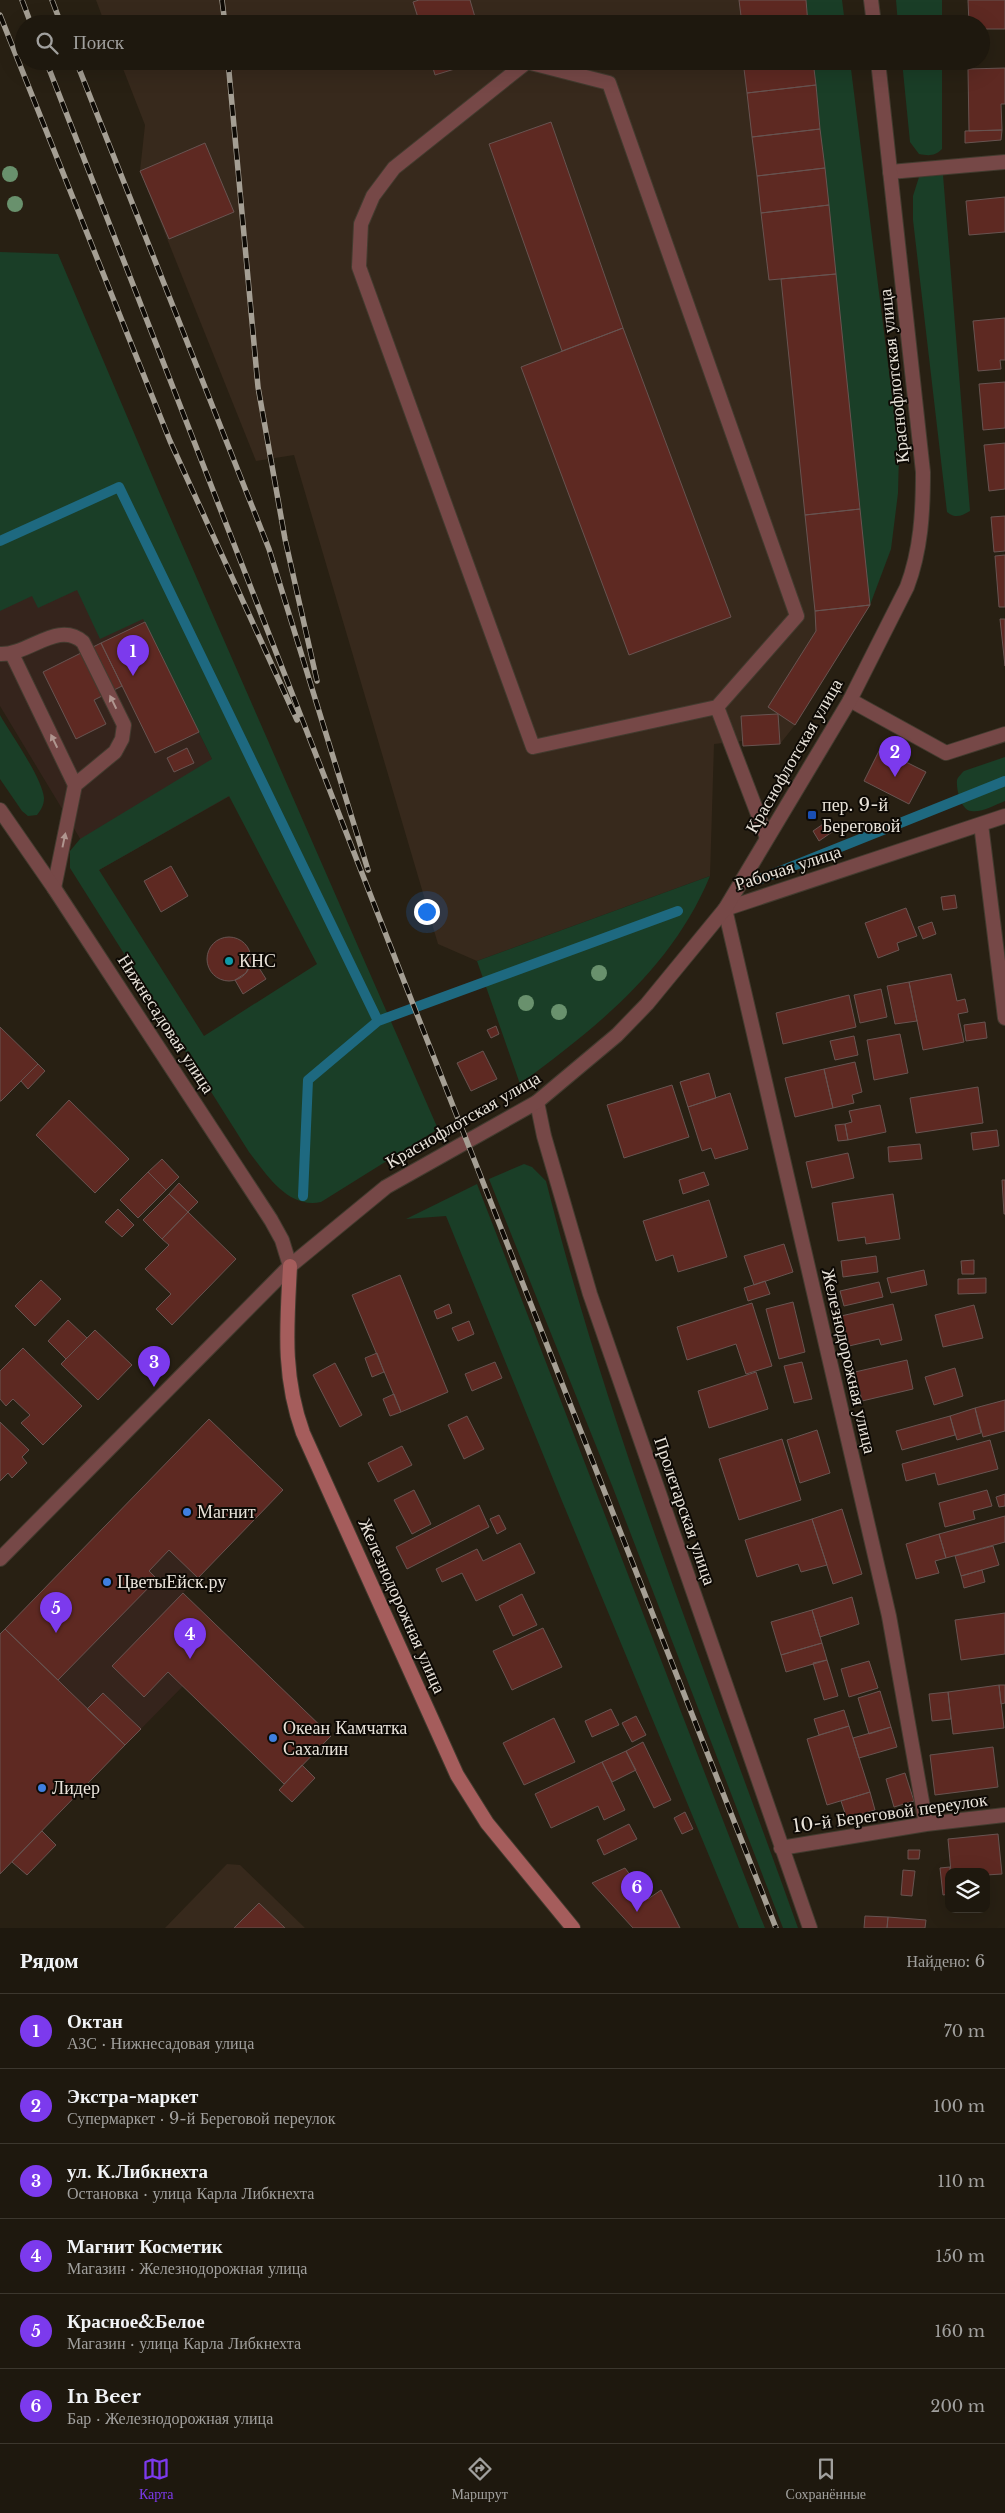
<!DOCTYPE html>
<html lang="ru">
<meta charset="utf-8">
<style>
:root{--surface:#1e180e;--page:#2b251c;--text:#f1f3f6;--muted:#a1a09e;--line:#3c372e;--accent:#7c3aed}
body{margin:0;font-family:"Libre Baskerville",serif;background:var(--page);color:var(--text)}
.controls{position:absolute;right:15px;bottom:15px;display:grid;overflow:hidden;border-radius:10px;box-shadow:0 5px 20px #0002}
.controls button{width:45px;height:45px;display:grid;place-items:center;padding:0;border:0;border-bottom:1px solid var(--line);background:var(--surface);color:var(--text);font:25px sans-serif}
.you{position:absolute;left:426px;top:911px;width:18px;height:18px;margin:-12px;border:4px solid #fff;border-radius:50%;background:#1a73e8;box-shadow:0 0 0 8px #1a73e833}
.badge{display:grid;place-items:center;width:32px;height:32px;border-radius:50%;background:var(--accent);color:#fff;font-size:16px;font-weight:700}
.pin{position:absolute;translate:-50% -41px;filter:drop-shadow(0 1px 2px #0008)}
.pin::after{content:'';position:absolute;top:26px;width:18px;height:15px;background:inherit;clip-path:polygon(0 0,100% 0,50% 100%)}
.list{margin:0;padding:0;list-style:none}
h2{display:flex;justify-content:space-between;align-items:center;height:65px;margin:0;padding:0 20px;font-size:21px}
h2 small{font-size:16px;font-weight:400;color:var(--muted)}
.list li{display:grid;grid-template-columns:32px 1fr auto;gap:15px;align-items:center;box-sizing:border-box;height:75px;padding:0 20px;border-top:1px solid var(--line)}
.list b{display:block;font-size:19px;white-space:nowrap}
.list p{margin:0;font-size:16px;white-space:nowrap;color:var(--muted)}
.list em{font-size:16px;font-style:normal;color:var(--muted)}
.icon{flex:none;width:28px;height:28px;fill:none;stroke:currentColor;stroke-width:2;stroke-linecap:round;stroke-linejoin:round}
.map{position:relative;flex:none;width:1005px;height:1928px;overflow:hidden}
.search{position:absolute;background:var(--surface);box-shadow:0 5px 20px #0002;left:15px;right:15px;top:15px;height:55px;display:flex;align-items:center;gap:12px;box-sizing:border-box;padding:0 18px;border-radius:28px;color:var(--muted);font-size:19px}
.sheet{height:515px;background:var(--surface)}
nav{display:flex;justify-content:space-around;align-items:center;box-sizing:border-box;height:70px;border-top:1px solid var(--line);background:var(--surface);font-size:14px;color:var(--muted)}
nav a{display:grid;justify-items:center;gap:2px}
nav .on{color:var(--accent)}
.map>svg:first-child{display:block}
.commercial{fill:#35241c}
.industrial{fill:#37291c}
.green{fill:#1a3e27;fill-rule:evenodd}
.lines{fill:none;stroke-linecap:round;stroke-linejoin:round}
.stream{stroke:#1e6980;stroke-width:10}
.building{fill:#5e2922;stroke:#685451}
.service-casing{stroke:#433b2f;stroke-width:16}
.minor-casing{stroke:#433b2f;stroke-width:16}
.tertiary-casing{stroke:#433b2f;stroke-width:16}
.secondary-casing{stroke:#433b2f;stroke-width:16}
.service{stroke:#764847;stroke-width:14}
.minor{stroke:#764847;stroke-width:14}
.tertiary{stroke:#764847;stroke-width:14}
.secondary{stroke:#a55d5c;stroke-width:14}
.rail-casing{stroke:#a59f94;stroke-width:5.5}
.rail{stroke:#0e0a05;stroke-width:4;stroke-dasharray:11;stroke-linecap:butt}
.tree{fill:#69916d}
.oneway{fill:#b09690}
.transit-dot{fill:#1a4fb4;stroke:#0e0a05;stroke-width:2}
.culture-dot{fill:#0f9aa8;stroke:#0e0a05;stroke-width:2}
.shop-dot{fill:#3f7fe0;stroke:#0e0a05;stroke-width:2}
.labels{text-anchor:middle;dominant-baseline:central;stroke-width:4;stroke-linejoin:round;paint-order:stroke}
.street-label{font-size:18px;fill:#e9e3da;stroke:#0e0a05}
.poi-label{font-size:18px;fill:#e9e3da;stroke:#0e0a05;text-anchor:start}
</style>
<div class="map">
<svg width="1005" height="1928" viewBox="0 0 1005 1928">
<rect width="100%" height="100%" fill="#282013"/>
<path class="commercial" d="M97,523L230,796L99,870L0,706V566Z
M209,1419L283,1490L183,1593L331,1736L284,1784L183,1686L141,1729L103,1693L87,1709L5,1629Z"/>
<path class="industrial" d="M96,0H806L808,24H105Z
M120,61H813L870,605L795,725L780,744L743,746L742,741L714,744L710,876L477,961L438,944L294,455L256,461L140,171L145,125Z
M227,1864L240,1865L305,1928H165Z"/>
<path class="green" d="M806,0H842L845,24H808Z
M896,0H942V24H898Z
M813,61H850L899,452L898,493L891,549L870,605Z
M902,61H942V149C935,156 929,156 919,154L910,142Z
M943,175L970,511C961,516 956,519 947,512L913,220V196L919,177Z
M0,252L58,254L160,494L438,1129L321,1202C288,1209 267,1175 249,1152L70,868V851L80,839L212,759L143,619L100,639L77,590L38,608L32,596L0,611ZM229,796L317,964L204,1036L99,870Z
M0,715C11,735 42,777 44,798C44,805 41,810 37,815L28,816L22,811L0,779Z
M1005,757V801C995,805 981,813 971,811C961,810 956,789 957,780C958,777 962,773 964,771Z
M710,876C672,968 597,1027 520,1084L477,961Z
M524,1164L532,1167L546,1181C610,1436 710,1681 798,1928H783L613,1488L489,1179Z
M477,1184L760,1916L765,1928H739L562,1501L446,1216L406,1219Z"/>
<g class="lines">
<path class="stream" d="M0,541L119,487L378,1021
M753,882L1005,781
M303,1196L308,1080L378,1021L678,911"/>
</g>
<path class="building" d="M419,0H470L477,24H420L413,2Z
M739,0H806L808,24H742Z
M968,0H1005V29H981V24H969Z
M431,61H481L435,75Z
M743,61H813L816,85L747,93Z
M1005,68V104H1001L1002,130L969,131L968,69Z
M816,85L820,129L752,137L747,93Z
M551,122L623,328L562,351L489,144Z
M820,129L825,168L757,176L752,137Z
M1002,130L1001,140L965,143V131Z
M205,143L234,212L169,239L140,171Z
M825,168L829,205L761,213L757,176Z
M1005,197V232L969,235L966,201Z
M829,205L836,274L769,280L761,213Z
M836,274L860,509L805,515L781,279Z
M1005,318V360H1000L1001,369L978,371L973,321Z
M623,328L731,617L629,655L521,367Z
M1005,382V428L983,430L979,384Z
M1005,443V489L989,491L984,445Z
M860,509L870,605L815,611L805,515Z
M1005,516V551L994,552L991,517Z
M1005,555V607H999L995,556Z
M870,605L795,725L768,707L816,631L815,611Z
M1000,619H1005V666Z
M145,622L199,732L155,753L101,643Z
M101,643L122,686L94,700L106,724L76,739L43,672Z
M778,714L780,744L743,746L741,716Z
M187,748L194,763L174,772L167,758Z
M880,749L926,772L909,804L864,781Z
M829,820L835,830L819,841L813,831Z
M171,866L188,896L161,912L144,881Z
M955,895L957,908L943,910L941,897Z
M906,908L917,936L897,943L899,950L878,958L865,923Z
M932,922L936,934L923,939L918,927Z
M207 959a22 22 0 1 1 44 0a22 22 0 1 1-44 0Z
M249,952L266,979L243,994L235,980L246,973L249,966Z
M951,974L957,1001L965,999L968,1012L958,1014L964,1042L923,1050L909,982Z
M909,982L917,1021L895,1024L887,986Z
M881,989L887,1017L860,1023L854,995Z
M849,995L856,1027L783,1044L776,1013Z
M985,1022L987,1038L966,1041L964,1025Z
M496,1026L499,1034L491,1038L487,1030Z
M0,1027L38,1064L1,1101H0Z
M900,1034L908,1073L874,1080L867,1040Z
M854,1036L858,1055L835,1060L830,1041Z
M483,1051L497,1079L471,1091L457,1063Z
M855,1062L862,1092L852,1095L854,1103L833,1108L824,1069Z
M38,1064L45,1071L28,1089L21,1081Z
M824,1069L833,1108L795,1117L785,1078Z
M709,1073L716,1098L688,1107L680,1082Z
M672,1085L689,1137L624,1158L607,1105Z
M978,1087L983,1123L916,1133L910,1098Z
M730,1093L748,1149L715,1159L711,1148L702,1151L688,1107Z
M69,1100L129,1159L95,1193L36,1135Z
M880,1105L886,1132L848,1140L845,1124L852,1122L849,1111Z
M845,1124L848,1140L838,1141L835,1125Z
M997,1130L999,1146L973,1150L971,1133Z
M920,1144L922,1159L889,1162L888,1147Z
M848,1153L854,1178L812,1188L806,1162Z
M162,1159L179,1177L166,1190L148,1172Z
M148,1172L166,1190L138,1218L120,1200Z
M704,1172L709,1185L683,1194L679,1180Z
M1002,1180H1005V1214H1004Z
M179,1183L198,1202L188,1212L169,1194Z
M169,1194L188,1212L162,1239L143,1220Z
M893,1194L900,1239L866,1244L865,1237L838,1241L832,1203Z
M709,1200L727,1257L678,1272L673,1255L656,1261L643,1221Z
M118,1209L134,1225L122,1237L105,1222Z
M188,1212L236,1259L172,1325L156,1309L171,1294L145,1269L169,1245L162,1239Z
M784,1244L793,1272L754,1285L744,1256Z
M876,1256L878,1272L843,1277L841,1261Z
M974,1260V1274H962L961,1261Z
M924,1270L927,1285L891,1293L887,1278Z
M400,1275L448,1392L401,1412L352,1295Z
M986,1278V1293L958,1294V1279Z
M41,1280L61,1299L35,1326L15,1306Z
M765,1281L770,1294L748,1301L744,1288Z
M879,1282L883,1297L844,1306L840,1291Z
M793,1302L805,1352L779,1359L766,1309Z
M752,1303L772,1366L746,1374L736,1344L687,1360L677,1327Z
M449,1304L452,1313L437,1319L434,1311Z
M893,1304L902,1340L881,1345L879,1339L849,1346L841,1316Z
M974,1305L983,1338L943,1347L935,1315Z
M68,1320L87,1338L66,1359L48,1341Z
M469,1321L474,1334L458,1341L452,1328Z
M95,1330L132,1365L98,1400L61,1364Z
M23,1348L82,1406L43,1445L21,1423L30,1415L13,1399L6,1406L0,1399V1371Z
M377,1353L384,1372L372,1377L365,1358Z
M907,1360L913,1389L862,1401L855,1372Z
M495,1362L502,1378L472,1391L465,1374Z
M802,1362L812,1399L794,1403L784,1366Z
M335,1363L362,1415L340,1427L313,1375Z
M955,1368L963,1396L934,1405L925,1377Z
M756,1372L768,1409L709,1428L698,1391Z
M394,1394L401,1412L390,1416L383,1399Z
M1005,1400V1431L983,1437L975,1408Z
M975,1408L981,1433L957,1440L950,1416Z
M467,1416L484,1449L464,1459L448,1425Z
M950,1416L955,1435L902,1450L896,1431Z
M209,1419L283,1490L198,1578L169,1550L149,1571L157,1579L58,1680L5,1629Z
M0,1422L29,1450L22,1457L27,1463L12,1478L8,1473L0,1481Z
M817,1430L830,1473L800,1483L787,1440Z
M782,1439L801,1500L739,1520L719,1459Z
M990,1440L998,1469L938,1485L935,1473L906,1481L902,1464Z
M402,1446L412,1465L378,1482L368,1463Z
M414,1490L431,1524L412,1534L394,1500Z
M987,1490L992,1506L973,1511L975,1519L945,1527L939,1503Z
M1005,1494V1506L999,1507L996,1497Z
M479,1505L489,1527L407,1569L396,1547Z
M842,1509L862,1574L833,1584L812,1519Z
M499,1515L506,1529L497,1534L490,1519Z
M1005,1516V1542L946,1558L939,1534Z
M812,1519L827,1565L801,1572L798,1564L757,1577L745,1540Z
M939,1534L946,1558L935,1561L939,1573L916,1579L906,1544Z
M520,1543L535,1573L476,1601L462,1573L442,1582L436,1569L477,1549L483,1561Z
M993,1546L999,1565L961,1576L955,1556Z
M982,1570L985,1582L964,1588L961,1576Z
M183,1593L331,1736L284,1784L168,1672L144,1697L112,1666Z
M522,1594L537,1625L513,1636L499,1606Z
M852,1597L859,1624L820,1637L812,1610Z
M812,1610L822,1643L781,1655L771,1622Z
M1005,1613V1654L961,1660L955,1620Z
M543,1628L562,1667L512,1690L493,1651Z
M5,1629L125,1745L0,1874V1634Z
M822,1643L827,1660L786,1672L781,1655Z
M827,1660L838,1696L824,1700L813,1663Z
M869,1661L878,1688L849,1697L841,1669Z
M999,1685L1004,1728L953,1734L948,1692Z
M999,1685H1005V1703L1001,1704Z
M880,1691L891,1727L869,1734L858,1698Z
M948,1692L951,1719L932,1721L929,1694Z
M103,1693L141,1729L125,1745L87,1709Z
M611,1709L619,1725L592,1737L585,1721Z
M844,1710L849,1726L819,1735L814,1719Z
M636,1716L646,1735L632,1742L622,1723Z
M554,1718L575,1762L524,1785L503,1743Z
M849,1726L870,1792L827,1805L807,1739Z
M891,1727L897,1747L859,1758L853,1738Z
M643,1742L671,1800L654,1808L626,1751Z
M993,1747L998,1787L935,1795L930,1755Z
M626,1751L636,1770L612,1782L602,1762Z
M602,1762L625,1810L604,1820L598,1806L551,1828L535,1794Z
M302,1765L315,1778L292,1802L279,1790Z
M905,1773L914,1801L894,1807L886,1779Z
M870,1792L875,1810L847,1819L841,1801Z
M685,1812L693,1829L682,1834L674,1818Z
M629,1824L637,1839L604,1855L597,1840Z
M42,1831L56,1845L27,1875L12,1862Z
M998,1834L1002,1874L986,1875V1872H951L948,1839Z
M908,1850H920L919,1859H908Z
M950,1867L949,1894L943,1895L940,1868Z
M625,1868L648,1899L661,1890L680,1928H633L592,1883Z
M903,1870L915,1871L912,1896L901,1895Z
M259,1903L285,1928H234Z
M865,1916L888,1917L887,1928H864Z
M888,1917L926,1920L925,1928H887Z"/>
<g class="lines">
<defs>
<path id="service" d="M527,62L609,83L797,616L717,707L533,747L359,267L361,224L373,196L394,168Z
M0,654C29,655 58,620 83,642L124,725L122,739L115,752L75,785L54,888
M12,654L75,785
M717,707L767,838"/>
<path id="minor" d="M890,172L1005,162
M850,700L946,753L1005,734
M981,824L1005,1018
M537,1102L544,1136L590,1294L810,1928
M926,1824L889,1616L725,909L1005,816
M781,1848L926,1824L1005,1815"/>
<path id="tertiary" d="M871,0L874,24
M0,810L54,888L271,1220L282,1240L290,1266
M0,1559L290,1266L386,1187L537,1102L617,1035L647,1004L725,909L850,700L907,587C921,550 923,512 923,472L878,61"/>
<path id="secondary" d="M290,1266C287,1325 282,1375 303,1433L457,1775L487,1823L573,1928"/>
</defs>
<use href="#service" class="service-casing"/>
<use href="#minor" class="minor-casing"/>
<use href="#tertiary" class="tertiary-casing"/>
<use href="#secondary" class="secondary-casing"/>
<use href="#service" class="service"/>
<use href="#minor" class="minor"/>
<use href="#tertiary" class="tertiary"/>
<use href="#secondary" class="secondary"/>
<defs>
<path id="rail" d="M22,0L31,24
M52,0L61,24
M222,0L225,24
M0,15L170,441L297,720
M46,61L409,994L776,1928
M76,61L269,549L368,870
M228,61L258,387L285,539L317,681"/>
</defs>
<use href="#rail" class="rail-casing"/>
<use href="#rail" class="rail"/>
</g>
<g class="tree">
<circle cx="10" cy="174" r="8"/>
<circle cx="15" cy="204" r="8"/>
<circle cx="599" cy="973" r="8"/>
<circle cx="526" cy="1003" r="8"/>
<circle cx="559" cy="1012" r="8"/>
</g>
<defs><path id="oneway-solid" d="M-6-.8H1V-3.2L6.5 0L1 3.2V.8H-6Z" transform="scale(1.25)"/></defs>
<g class="oneway">
<use href="#oneway-solid" transform="translate(113 702) rotate(-116)"/>
<use href="#oneway-solid" transform="translate(54 741) rotate(-116)"/>
<use href="#oneway-solid" transform="translate(64 840) rotate(-78)"/>
</g>
<rect class="transit-dot" x="807" y="810" width="10" height="10" rx="2.5"/>
<circle class="culture-dot" cx="229" cy="961" r="5"/>
<g class="shop-dot">
<circle cx="187" cy="1512" r="5"/>
<circle cx="107" cy="1582" r="5"/>
<circle cx="273" cy="1738" r="5"/>
<circle cx="42" cy="1788" r="5"/>
</g>
<g class="labels">
<g class="street-label">
<text transform="translate(894 376) rotate(-96)">Краснофлотская улица</text>
<text transform="translate(794 756) rotate(-60)">Краснофлотская улица</text>
<text transform="translate(788 868) rotate(-18)">Рабочая улица</text>
<text transform="translate(166 1024) rotate(57)">Нижнесадовая улица</text>
<text transform="translate(463 1120) rotate(-30)">Краснофлотская улица</text>
<text transform="translate(849 1361) rotate(77)">Железнодорожная улица</text>
<text transform="translate(685 1511) rotate(71)">Пролетарская улица</text>
<text transform="translate(402 1606) rotate(66)">Железнодорожная улица</text>
<text transform="translate(890 1813) rotate(-8)">10-й Береговой переулок</text>
</g>
<g class="poi-label">
<text x="822" y="805">пер. 9-й<tspan x="822" dy="21">Береговой</tspan></text>
<text x="239" y="961">КНС</text>
<text x="197" y="1512">Магнит</text>
<text x="117" y="1582">ЦветыЕйск.ру</text>
<text x="283" y="1728">Океан Камчатка<tspan x="283" dy="21">Сахалин</tspan></text>
<text x="52" y="1788">Лидер</text>
</g>
</g>
</svg>
<div class="controls">
<button><svg class="icon" aria-label="layers" viewBox="0 0 24 24"><path d="M12 4l9 5-9 5-9-5zM3 14l9 5 9-5"/></svg></button>
</div>
<div class="you"></div>
<div class="pin badge" style="left:133px;top:676px">1</div>
<div class="pin badge" style="left:895px;top:777px">2</div>
<div class="pin badge" style="left:154px;top:1387px">3</div>
<div class="pin badge" style="left:190px;top:1659px">4</div>
<div class="pin badge" style="left:56px;top:1633px">5</div>
<div class="pin badge" style="left:637px;top:1912px">6</div>
<div class="search"><svg class="icon" aria-label="search" viewBox="0 0 24 24"><circle cx="10" cy="10" r="6"/><path d="M15 15l6 6"/></svg>Поиск</div>
</div>
<section class="sheet">
<h2>Рядом<small>Найдено: 6</small></h2>
<ul class="list">
<li><span class="badge">1</span><div><b>Октан</b><p>АЗС · Нижнесадовая улица</p></div><em>70 m</em></li>
<li><span class="badge">2</span><div><b>Экстра-маркет</b><p>Супермаркет · 9-й Береговой переулок</p></div><em>100 m</em></li>
<li><span class="badge">3</span><div><b>ул. К.Либкнехта</b><p>Остановка · улица Карла Либкнехта</p></div><em>110 m</em></li>
<li><span class="badge">4</span><div><b>Магнит Косметик</b><p>Магазин · Железнодорожная улица</p></div><em>150 m</em></li>
<li><span class="badge">5</span><div><b>Красное&amp;Белое</b><p>Магазин · улица Карла Либкнехта</p></div><em>160 m</em></li>
<li><span class="badge">6</span><div><b>In Beer</b><p>Бар · Железнодорожная улица</p></div><em>200 m</em></li>
</ul>
</section>
<nav>
<a class="on"><svg class="icon" aria-label="map" viewBox="0 0 24 24"><path d="M3 6l6-2 6 2 6-2v14l-6 2-6-2-6 2zM9 4v14M15 6v14"/></svg>Карта</a>
<a><svg class="icon" aria-label="directions" viewBox="0 0 24 24"><path d="M12 3l9 9-9 9-9-9zM9 14v-3h6M13 9l2 2-2 2"/></svg>Маршрут</a>
<a><svg class="icon" aria-label="saved" viewBox="0 0 24 24"><path d="M7 4h10v16l-5-4-5 4z"/></svg>Сохранённые</a>
</nav>
